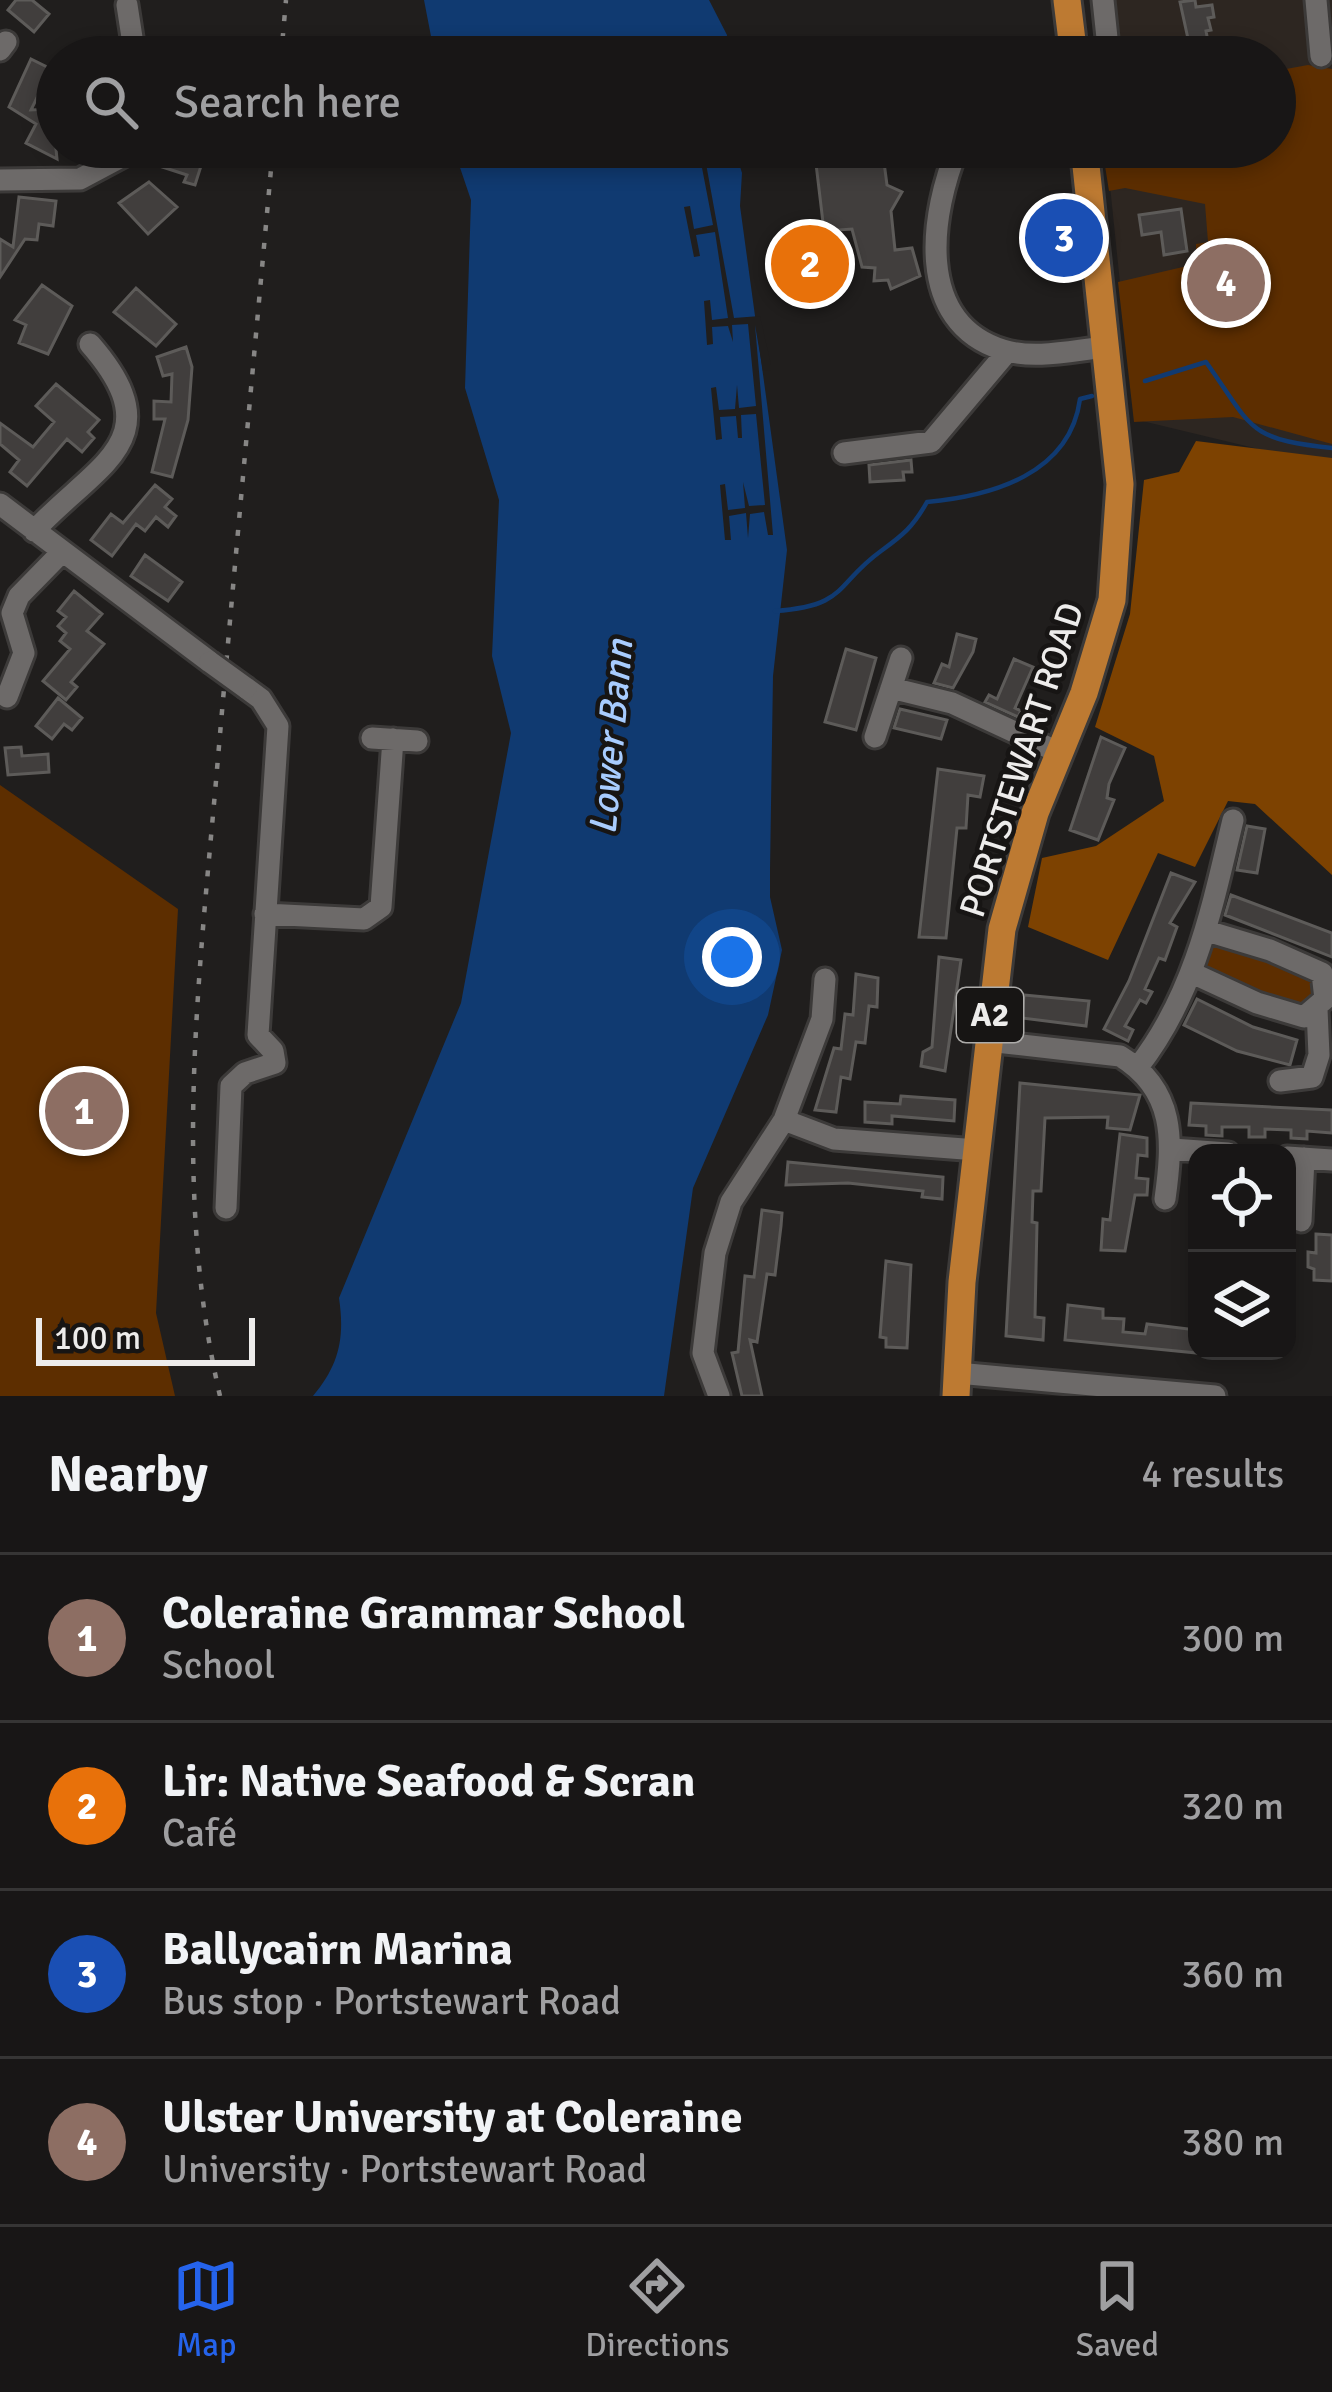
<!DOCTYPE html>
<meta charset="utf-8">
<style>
:root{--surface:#181616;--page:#252323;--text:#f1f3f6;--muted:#9f9fa1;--line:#363535;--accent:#2563eb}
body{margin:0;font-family:Signika,sans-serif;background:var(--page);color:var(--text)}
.controls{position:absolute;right:36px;bottom:36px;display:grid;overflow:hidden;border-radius:24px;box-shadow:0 6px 18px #0003}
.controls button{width:108px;height:108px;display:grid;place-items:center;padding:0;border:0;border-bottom:3px solid var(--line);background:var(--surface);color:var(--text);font:60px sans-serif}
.scale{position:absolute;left:36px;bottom:30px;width:219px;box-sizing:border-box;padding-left:12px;border:6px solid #edeceb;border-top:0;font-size:33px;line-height:42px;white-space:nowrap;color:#edeceb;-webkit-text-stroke:9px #171514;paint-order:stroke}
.you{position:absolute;left:732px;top:957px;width:42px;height:42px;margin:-30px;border:9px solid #fff;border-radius:50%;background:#1a73e8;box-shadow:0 0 0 18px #1a73e833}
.badge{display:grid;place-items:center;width:78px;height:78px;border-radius:50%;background:var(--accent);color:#fff;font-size:39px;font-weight:700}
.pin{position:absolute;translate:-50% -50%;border:6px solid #fff;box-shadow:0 3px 12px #0006}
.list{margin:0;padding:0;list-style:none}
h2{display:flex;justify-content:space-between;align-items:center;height:156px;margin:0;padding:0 48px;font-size:51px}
h2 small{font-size:39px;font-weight:400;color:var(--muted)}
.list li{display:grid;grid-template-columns:78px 1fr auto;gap:36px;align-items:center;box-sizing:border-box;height:168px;padding:0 48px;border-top:3px solid var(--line)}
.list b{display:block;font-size:45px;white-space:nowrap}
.list p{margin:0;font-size:39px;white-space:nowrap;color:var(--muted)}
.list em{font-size:39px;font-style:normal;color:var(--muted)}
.icon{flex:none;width:66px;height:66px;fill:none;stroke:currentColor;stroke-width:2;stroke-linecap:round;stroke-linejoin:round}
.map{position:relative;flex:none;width:1332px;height:1396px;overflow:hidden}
.search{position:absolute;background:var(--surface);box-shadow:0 6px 18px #0003;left:36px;right:36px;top:36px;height:132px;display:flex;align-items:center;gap:30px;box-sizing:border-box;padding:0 42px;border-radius:66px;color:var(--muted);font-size:45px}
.sheet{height:828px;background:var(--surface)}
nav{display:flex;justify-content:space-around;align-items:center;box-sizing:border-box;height:168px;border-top:3px solid var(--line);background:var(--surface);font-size:33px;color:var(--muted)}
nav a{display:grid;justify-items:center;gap:6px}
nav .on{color:var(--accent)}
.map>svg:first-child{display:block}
.built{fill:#2d2621}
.green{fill:#5d2e00}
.forest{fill:#7d4201}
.water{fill:#103a71}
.pier{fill:#201e1d}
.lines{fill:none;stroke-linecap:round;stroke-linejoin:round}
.stream{stroke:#103a71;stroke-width:4.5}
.building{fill:#413e3d;stroke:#5d5b59;stroke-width:3}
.minor-casing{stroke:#3c3a39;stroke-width:27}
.major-casing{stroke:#3c3a39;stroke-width:33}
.minor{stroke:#6d6a69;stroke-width:21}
.major{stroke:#bd7a32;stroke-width:27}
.rail{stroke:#878685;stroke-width:4.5;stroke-dasharray:6 12;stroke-linecap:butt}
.minor-bridge-casing{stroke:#3c3a39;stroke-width:27;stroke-linecap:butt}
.minor-bridge{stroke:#6d6a69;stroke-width:21}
.labels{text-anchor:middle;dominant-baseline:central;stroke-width:9;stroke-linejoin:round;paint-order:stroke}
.shield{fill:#171514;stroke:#adacaa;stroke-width:3}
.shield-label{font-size:33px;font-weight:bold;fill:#edeceb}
.street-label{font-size:36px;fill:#edeceb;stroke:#171514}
.water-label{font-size:39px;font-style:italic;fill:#a8ccfe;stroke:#171514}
</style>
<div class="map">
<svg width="1332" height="1396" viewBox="0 0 1332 1396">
<rect width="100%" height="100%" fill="#201e1d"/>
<path class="built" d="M1091,0H1332V461L1296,458L1134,419L1106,147H1275V57H1096Z"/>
<path class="green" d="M1308,65L1332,69V444L1233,417L1134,422L1118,282L1196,264V244L1208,242L1205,204L1125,188L1109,191L1102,147H1275V71Z
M0,785L178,909L156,1313L175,1396H0Z
M1231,943L1316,979L1309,1004L1298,1009L1207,973L1202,957L1208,946Z"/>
<path class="forest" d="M1196,441L1332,458V875L1255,804L1228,801L1195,867L1158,853L1108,960L1028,927L1042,858L1096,846L1164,801L1154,756L1095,727L1130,614L1144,480L1179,472Z"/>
<path class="water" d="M424,0H709L727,35L725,57H435Z
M453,147H734L742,173L740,206L787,550L773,676L770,870V897L782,950L768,1015L693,1188L664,1396H313C339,1365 345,1338 339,1298L461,1003L511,733L492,656L499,500L465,388L471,200Z"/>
<path class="pier" d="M698,147H703L734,318L760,316L771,365V370L763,371L755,325L773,535H768L764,512L750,514L748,538L746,513L729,516L731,540H725L720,485L725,484L728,510L745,508L743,482L749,506L765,505L756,414L741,415L742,438H738L736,416L720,417L722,439L716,440L711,388L716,387L719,410L735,409L737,385L739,408L756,406L748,324L732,325L733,342L728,326L712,327L713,344L707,345L704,301L710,300L712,320L728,318L715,232L696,235L700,256L694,257L684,207L690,206L694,229L713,225Z"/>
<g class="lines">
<path class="stream" d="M1145,381L1206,362C1253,428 1246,439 1332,448
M775,611C848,606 835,584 881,551C903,535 913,527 927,502C992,496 1070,474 1080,399L1092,396"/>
</g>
<path class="building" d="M16,0H32L49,14L34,32L8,10Z
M1195,0L1196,7L1212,5L1214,17L1208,18L1211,30L1206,31L1211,57H1192L1180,2Z
M31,59L51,69L31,110L52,109L57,159L26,143L36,124L9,107Z
M158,147H207L195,185L184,182L187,175L153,164Z
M814,147H882L887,185L902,192L891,211L895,250L912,248L920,276L891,289L888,280L874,281L875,268L862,267L852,229L824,231Z
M149,182L177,207L148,234L119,203Z
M19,197L56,201L53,226L39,224L37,240L25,239L0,277V239L13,247Z
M1181,209L1187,251L1164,255L1161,232L1142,235L1139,215Z
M42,285L72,306L48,354L19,343L26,325L15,320Z
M136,288L176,324L156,346L114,312Z
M186,347L192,367L188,420L172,477L152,472L165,419H154V401L171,402L172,374L163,376L157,357Z
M56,384L99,420L88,432L94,438L82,452L67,439L27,486L10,472L19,460L0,444V423L33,447L54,422L36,406Z
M911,460L912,472H903L904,480L870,482L869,465Z
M155,485L172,499L165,507L176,516L168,527L156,517L145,531L136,524L112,556L91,540L111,514L123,523Z
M145,555L182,582L168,601L131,576Z
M74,591L102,614L87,631L104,644L71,682L77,687L66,700L43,681L70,649L60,641L66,633L58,626L66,617L58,611Z
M957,634L976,639L973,652L953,688L934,683L942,664L949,667Z
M846,649L876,658L856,730L825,722Z
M1014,659L1033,667L1015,708L1021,711L1018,717L985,702L989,695L997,699Z
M58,698L82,718L72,730L64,724L52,739L36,726Z
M900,709L947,720L941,739L894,728Z
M1101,737L1125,748L1109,784L1107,798L1114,800L1098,840L1070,830Z
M21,747L22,756L48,754L49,772L8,775L5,748Z
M938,769L984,776L980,797L968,795L966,828H957L946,938L919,937Z
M1247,826L1265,829L1257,873L1237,870Z
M1171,873L1195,882L1170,923L1177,927L1165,960L1159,958L1145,989L1152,992L1146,1003L1140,1000L1125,1026L1133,1030L1128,1041L1104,1029L1129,981Z
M1231,895L1332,933V957L1225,915Z
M939,957L961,960L945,1071L921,1066L923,1052L932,1047Z
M856,974L878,978L877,1007L869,1006L865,1043L856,1042L850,1079L841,1077L836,1112L815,1110L834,1048L841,1049L845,1014L853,1015Z
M1024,995L1089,1001L1086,1026L1022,1018Z
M1197,999L1253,1027L1297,1040L1290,1065L1237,1051L1184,1025Z
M1020,1083L1140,1095L1130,1130L1107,1128L1108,1117L1045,1118L1041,1191H1033L1032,1222L1037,1223L1035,1317L1044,1318L1043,1340L1006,1336Z
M901,1096L955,1100L954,1121L892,1116V1124L865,1122V1102L900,1104Z
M1191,1103L1332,1110V1133L1307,1131V1139L1291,1138V1130L1265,1129V1137H1249V1127H1222V1136L1206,1135V1126L1189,1125Z
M1120,1134L1147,1138V1156L1138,1155L1136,1178L1148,1179L1147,1195H1135L1125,1251L1101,1250L1103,1219L1110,1220Z
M788,1162L943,1177L942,1199L922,1197L923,1191L848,1183L786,1185Z
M762,1210L782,1213L781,1226L775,1275L767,1274L757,1342L750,1340L762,1396H742L732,1353L738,1352L745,1276L754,1277Z
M1316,1234L1332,1235V1281L1314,1280V1269L1308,1267V1252L1316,1253Z
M886,1261L911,1265L907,1348L886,1347V1338L880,1337Z
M1068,1305L1103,1309V1318L1124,1319L1123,1332L1145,1334L1147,1324L1197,1330V1353L1065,1340Z"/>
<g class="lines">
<defs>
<path id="minor" d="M1103,0L1109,57
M1316,0L1321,56
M127,5L135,57
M0,50L6,42
M958,147C931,212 913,322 1003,350C1035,360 1074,350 1106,347
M0,180L80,179L127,154L130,147
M844,453L931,442L1007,352
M0,504L210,662
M34,531C96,464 174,440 90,344
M891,688L952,703L1060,753
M7,697L24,653L12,613L19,596L62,552
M875,737L901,658
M372,738L417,741
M265,914L364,919L381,907L393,739
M1192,973L1257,1003L1304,1017L1325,999L1322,973L1270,950L1207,931
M987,1041L1120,1056C1176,1090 1173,1141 1165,1199
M1138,1067C1195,994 1212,908 1233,820
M1280,1081L1312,1077L1319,1055L1317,1009
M784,1120L834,1139L977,1150
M1172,1149L1228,1153
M1287,1157L1332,1160
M226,1208L231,1086L245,1073L275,1063L273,1051L258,1035L278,726L261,699L246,688
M1301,1221L1304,1158
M957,1373L1215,1396
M719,1396L703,1353L715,1253L731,1202L784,1120L822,1019L825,979"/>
<path id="major" d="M1067,0L1074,57
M956,1396L962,1282L1002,929L1035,813L1084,693L1112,600L1120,484L1084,147"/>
</defs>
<use href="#minor" class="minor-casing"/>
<use href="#major" class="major-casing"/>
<use href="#minor" class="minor"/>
<use href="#major" class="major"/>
<path class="rail" d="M281,57L286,0
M220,1396C173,1193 198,986 216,781C234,570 254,358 273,147"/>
<defs>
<path id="minor-bridge" d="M210,662L246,688"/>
</defs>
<use href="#minor-bridge" class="minor-bridge-casing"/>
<use href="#minor-bridge" class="minor-bridge"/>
</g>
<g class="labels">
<rect class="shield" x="957" y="988" width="66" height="54" rx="9"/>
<g class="shield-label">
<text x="990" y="1015">A2</text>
</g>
<g class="street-label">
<text transform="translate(1022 760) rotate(-72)">PORTSTEWART ROAD</text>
</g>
<g class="water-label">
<text transform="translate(611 737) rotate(-85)">Lower Bann</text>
</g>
</g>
</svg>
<div class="controls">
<button><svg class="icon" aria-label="locate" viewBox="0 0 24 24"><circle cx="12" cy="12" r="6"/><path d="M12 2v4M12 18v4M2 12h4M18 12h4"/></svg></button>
<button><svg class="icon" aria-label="layers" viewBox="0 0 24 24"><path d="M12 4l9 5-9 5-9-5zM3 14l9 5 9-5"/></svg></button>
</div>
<div class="scale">100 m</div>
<div class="you"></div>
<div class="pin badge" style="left:84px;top:1111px;background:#8d6e63">1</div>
<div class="pin badge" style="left:810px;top:264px;background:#e8710a">2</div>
<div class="pin badge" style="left:1064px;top:238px;background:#1a4fb4">3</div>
<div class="pin badge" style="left:1226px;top:283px;background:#8d6e63">4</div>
<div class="search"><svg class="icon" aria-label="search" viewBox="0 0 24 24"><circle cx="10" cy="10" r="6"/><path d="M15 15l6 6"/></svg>Search here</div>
</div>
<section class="sheet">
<h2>Nearby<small>4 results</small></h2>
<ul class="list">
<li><span class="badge" style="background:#8d6e63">1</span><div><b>Coleraine Grammar School</b><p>School</p></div><em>300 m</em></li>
<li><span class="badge" style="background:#e8710a">2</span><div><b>Lir: Native Seafood &amp; Scran</b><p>Café</p></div><em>320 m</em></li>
<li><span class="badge" style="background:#1a4fb4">3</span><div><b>Ballycairn Marina</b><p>Bus stop · Portstewart Road</p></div><em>360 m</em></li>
<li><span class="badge" style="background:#8d6e63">4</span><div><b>Ulster University at Coleraine</b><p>University · Portstewart Road</p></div><em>380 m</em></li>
</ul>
</section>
<nav>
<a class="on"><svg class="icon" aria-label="map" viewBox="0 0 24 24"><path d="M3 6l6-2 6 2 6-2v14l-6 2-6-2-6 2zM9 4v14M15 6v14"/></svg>Map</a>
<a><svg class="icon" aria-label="directions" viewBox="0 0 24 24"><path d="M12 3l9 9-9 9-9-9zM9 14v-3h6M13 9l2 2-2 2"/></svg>Directions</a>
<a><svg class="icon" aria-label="saved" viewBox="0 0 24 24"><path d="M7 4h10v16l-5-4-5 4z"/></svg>Saved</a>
</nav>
